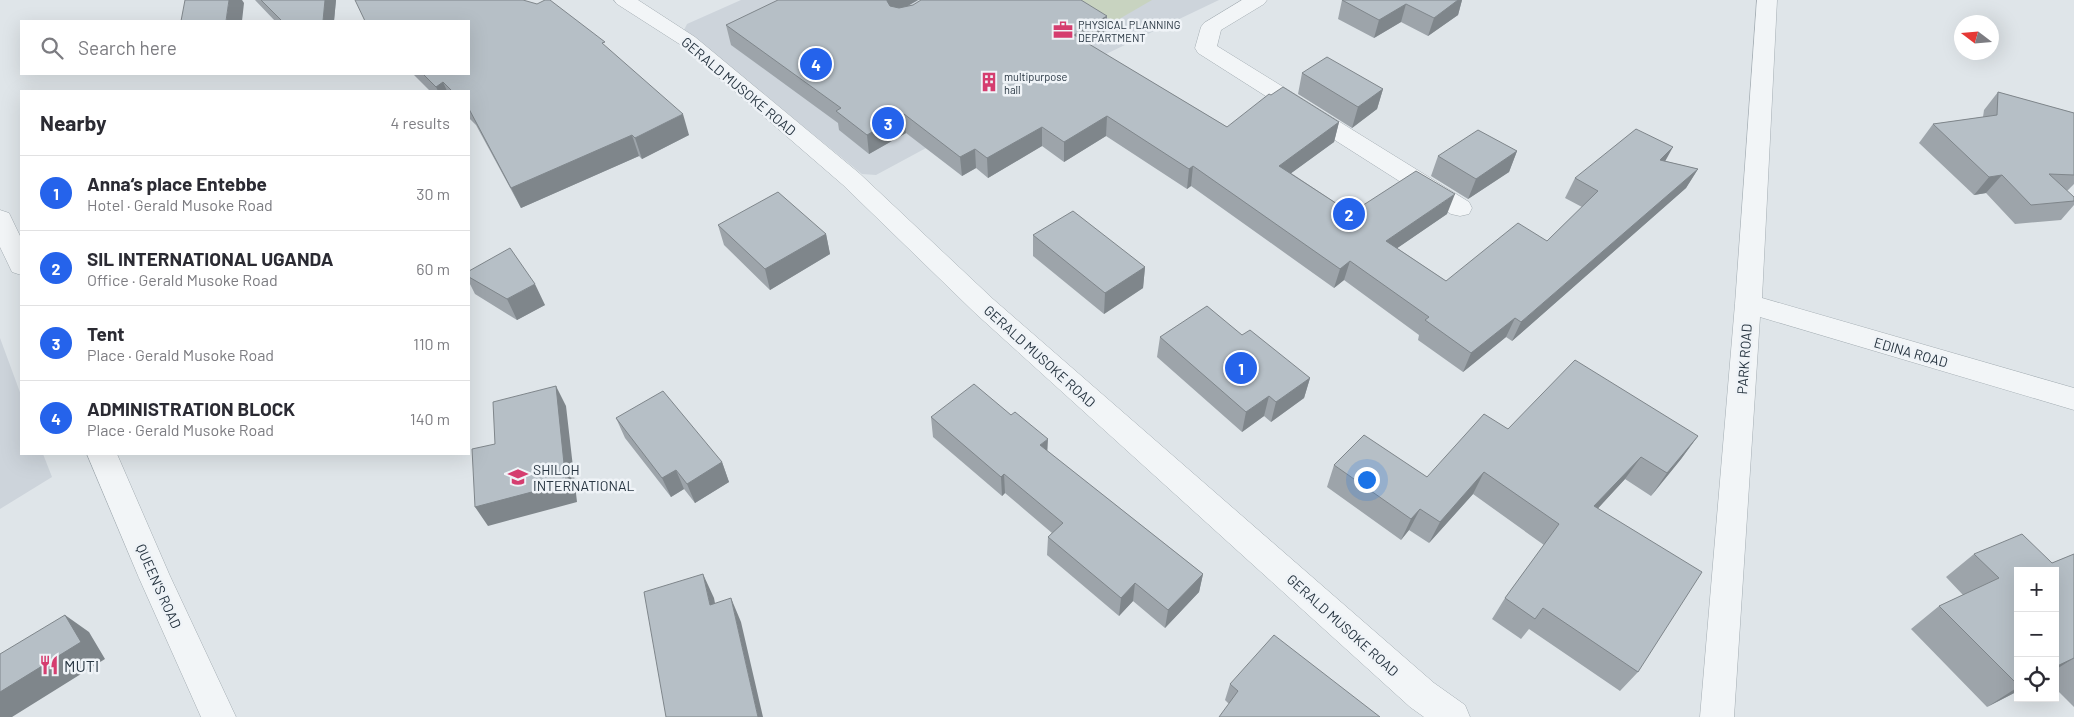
<!DOCTYPE html>
<meta charset="utf-8">
<style>
:root{--surface:#fff;--page:#f2f2f3;--text:#2b2b33;--muted:#7c7c81;--line:#e1e1e2;--accent:#2563eb}
body{margin:0;font-family:Barlow,sans-serif;background:var(--page);color:var(--text)}
.controls{position:absolute;right:15px;bottom:15px;display:grid;overflow:hidden;border-radius:0px;box-shadow:0 5px 20px #0002}
.controls button{width:45px;height:45px;display:grid;place-items:center;padding:0;border:0;border-bottom:1px solid var(--line);background:var(--surface);color:var(--text);font:25px sans-serif}
.compass{position:absolute;left:1954px;top:15px;width:45px;height:45px;border-radius:50%;background:var(--surface);box-shadow:0 5px 20px #0002;rotate:286deg}
.you{position:absolute;left:1366px;top:479px;width:18px;height:18px;margin:-12px;border:4px solid #fff;border-radius:50%;background:#1a73e8;box-shadow:0 0 0 8px #1a73e833}
.badge{display:grid;place-items:center;width:32px;height:32px;border-radius:50%;background:var(--accent);color:#fff;font-size:16px;font-weight:700}
.pin{position:absolute;translate:-50% -50%;border:2px solid #fff;box-shadow:0 1px 5px #0006}
.list{margin:0;padding:0;list-style:none}
h2{display:flex;justify-content:space-between;align-items:center;height:65px;margin:0;padding:0 20px;font-size:21px}
h2 small{font-size:16px;font-weight:400;color:var(--muted)}
.list li{display:grid;grid-template-columns:32px 1fr auto;gap:15px;align-items:center;box-sizing:border-box;height:75px;padding:0 20px;border-top:1px solid var(--line)}
.list b{display:block;font-size:19px;white-space:nowrap}
.list p{margin:0;font-size:16px;white-space:nowrap;color:var(--muted)}
.list em{font-size:16px;font-style:normal;color:var(--muted)}
.icon{flex:none;width:28px;height:28px;fill:none;stroke:currentColor;stroke-width:2;stroke-linecap:round;stroke-linejoin:round}
.map{position:relative;flex:none;width:2074px;height:717px;overflow:hidden}
.search{position:absolute;background:var(--surface);box-shadow:0 5px 20px #0002;left:20px;top:20px;width:450px;height:55px;display:flex;align-items:center;gap:12px;box-sizing:border-box;padding:0 18px;border-radius:0px;color:var(--muted);font-size:19px}
.panel{position:absolute;background:var(--surface);box-shadow:0 5px 20px #0002;left:20px;top:90px;width:450px;height:365px;border-radius:0px}
.map>svg:first-child{display:block}
.built{fill:#cdd4db}
.green{fill:#c8d3c0}
.lines{fill:none;stroke-linecap:round;stroke-linejoin:round}
.minor-casing{stroke:#a4adb3;stroke-width:1}
.minor{fill:#f2f5f7;fill-rule:evenodd}
.wall{fill:#9da4aa}
.shaded-wall{fill:#7f868b}
.building{fill:#b6bfc6;stroke:#7f868b}
.labels{text-anchor:middle;dominant-baseline:central;stroke-width:5;stroke-linejoin:round;paint-order:stroke}
.far-poi-label{font-size:11px;fill:#273541;stroke:#eff3f7;text-anchor:start}
.street-label{font-size:14px;fill:#273541;stroke:#eff3f7}
.poi-label{font-size:14px;fill:#273541;stroke:#eff3f7;text-anchor:start}
.near-poi-label{font-size:16px;fill:#273541;stroke:#eff3f7;text-anchor:start}
</style>
<div class="map">
<svg width="2074" height="717" viewBox="0 0 2074 717">
<rect width="100%" height="100%" fill="#dfe5e9"/>
<path class="built" d="M741,0H1219L1060,76L876,175L862,174L684,30L687,24Z
M0,338L21,395V454H43L52,477L0,509Z"/>
<path class="green" d="M1049,0H1152L1114,22L1103,15Z"/>
<g class="lines">
<defs>
<path id="minor" d="M614,0H638L695,37L859,173L993,299L1434,683L1465,705L1470,717H1424L1410,707L975,313L843,185L681,45L617,4Z
M1242,0H1267L1264,4L1221,30L1217,46L1469,202L1472,208L1469,214L1460,216L1451,214L1198,53L1195,48L1201,27L1204,23Z
M1757,0H1777L1762,298L2074,388V410L1760,317L1734,717H1700L1735,304Z
M0,210L9,213L21,238V275L12,272L0,247Z
M87,454H117L170,576L236,717H201L139,578Z"/>
</defs>
<use href="#minor" class="minor-casing"/>
<use href="#minor" class="minor"/>
</g>
<path class="wall" d="M255,0H336L334,21H275Z
M785,0H918L909,5L1107,16L1106,35L1090,45L1227,127L1339,122L1334,142L1291,173L1351,213L1447,214L1397,248L1446,281L1547,241L1582,207L1565,198L1575,178L1665,161L1698,169L1686,188L1512,341L1506,337L1463,372L1418,340L1419,335L1344,280L1334,288L1191,186L1187,189L1106,136L1064,162L1042,146L988,178L976,168L962,176L906,133L869,154L839,130L838,123L731,45L726,25Z
M1342,0H1462L1458,15L1428,36L1401,22L1374,38L1338,19Z
M607,48L689,135L642,159L639,156L521,208L476,125L469,118V91H430L413,74H469Z
M1302,73L1383,89L1377,109L1352,128L1298,94Z
M1998,92L2074,113V184L2067,191L2074,197V205L2061,220L2015,224L1986,193L1974,195L1919,143L1933,124L1983,117L1984,110Z
M1517,151L1509,172L1468,199L1431,176L1438,156Z
M718,225L826,234L830,254L770,290L724,245Z
M1033,235L1145,267L1143,288L1104,314L1033,256Z
M469,271L545,305L517,320L475,294L469,282Z
M1242,335L1310,378L1304,398L1271,422L1264,416L1242,432L1157,357L1160,337Z
M931,417L1047,451L1203,574L1199,592L1165,628L1133,601L1119,616L1047,555L1048,537L1052,533L1005,493L1002,496L933,437Z
M616,418L722,462L729,482L695,503L684,489L671,497L625,438Z
M1508,429L1698,436L1681,459L1651,496L1625,479L1598,508L1638,672L1620,691L1529,629L1521,639L1492,619L1505,598L1544,545L1473,494L1429,543L1409,530L1401,540L1327,487L1334,465L1427,477Z
M1974,554L2052,563L2074,554V707L2055,688V571H2018V691L1987,707L1911,629L1939,606L1963,595L1946,577Z
M1230,684L1380,717L1229,704L1225,700Z"/>
<path class="shaded-wall" d="M229,0H242L244,3L242,21H226Z
M325,0H336L334,21H323Z
M887,0H918L892,15L887,1Z
M1458,0H1462L1458,15L1428,36L1434,18Z
M1406,4L1401,22L1374,38L1379,20Z
M1107,16L1106,35L1074,54V35Z
M443,82L447,91H438L436,87Z
M1383,89L1377,109L1352,128L1358,107Z
M683,114L689,135L642,159L635,138Z
M904,114L906,133L869,154L867,135Z
M1107,116L1106,136L1064,162V142Z
M1339,122L1334,142L1275,185L1279,166Z
M1042,127V146L988,178L987,158Z
M632,135L639,156L521,208L511,188Z
M1673,147L1662,167L1660,160Z
M975,149L976,168L962,176L960,157Z
M1517,151L1509,172L1468,199L1476,179Z
M1193,166L1191,186L1187,189L1189,169Z
M1698,169L1686,188L1512,341L1521,322Z
M2002,175L1986,193L1974,195L1989,177Z
M1455,194L1447,214L1380,260L1386,241Z
M826,234L830,254L770,290L765,269Z
M1350,261L1344,280L1334,288L1340,269Z
M1145,267L1143,288L1104,314L1105,293Z
M535,284L545,305L517,320L507,299Z
M1515,318L1506,337L1463,372L1471,353Z
M1310,378L1304,398L1271,422L1276,402Z
M556,386L566,406L577,502L488,526L475,507Z
M1269,396L1264,416L1242,432L1246,412Z
M1698,436L1681,459L1651,496L1667,473Z
M1048,439L1047,458L1040,445Z
M1641,457L1625,479L1580,528L1594,506Z
M722,462L729,482L695,503L687,484Z
M676,470L684,489L671,497L662,478Z
M1484,472L1473,494L1429,543L1440,522Z
M1004,474L1005,493L1002,496L1001,477Z
M1420,509L1409,530L1401,540L1411,519Z
M703,574L714,598L720,629L710,605Z
M1203,574L1199,592L1165,628L1168,610Z
M1135,583L1133,601L1119,616L1121,598Z
M731,598L741,622L763,717H758Z
M65,615L89,632L105,659L12,717H0V692Z
M2074,658L2055,670V667Z
M2018,687V691L1987,707Z"/>
<path class="building" d="M185,0H229L226,21H181Z
M261,0H325L323,21H282Z
M355,0H523L537,4L545,0H550L605,42L602,43L683,114L635,138L632,135L511,188L469,109V91H452L443,82L436,87L423,74H469V21H365Z
M778,0H887V1L890,6L899,8L913,5L921,0H1081L1107,16L1074,35L1227,127L1269,94L1271,95L1283,87L1339,122L1279,166L1351,213L1416,171L1455,194L1386,241L1446,281L1518,223L1547,241L1598,191L1575,178L1636,129L1673,147L1660,160L1698,169L1521,322L1515,318L1471,353L1425,320L1429,317L1350,261L1340,269L1193,166L1189,169L1107,116L1064,142L1042,127L987,158L975,149L960,157L904,114L867,135L836,111L841,108L726,25Z
M1342,0H1458L1434,18L1406,4L1379,20Z
M1327,57L1383,89L1358,107L1302,73Z
M1998,92L2074,113V175L2049,174L2074,197V201L2031,205L2002,175L1989,177L1933,124L1997,115Z
M1478,130L1517,151L1476,179L1438,156Z
M778,192L826,234L765,269L718,225Z
M1073,211L1145,267L1105,293L1033,235Z
M510,248L535,284L507,299L469,277V271Z
M1207,306L1242,335L1250,330L1310,378L1276,402L1269,396L1246,412L1160,337Z
M1575,360L1698,436L1667,473L1641,457L1594,506L1702,572L1638,672L1543,608L1535,619L1505,598L1559,524L1484,472L1440,522L1420,509L1411,519L1334,465L1364,435L1427,477L1484,414L1508,429Z
M974,384L1011,415L1015,412L1048,439L1040,445L1203,574L1168,610L1135,583L1121,598L1048,537L1063,523L1004,474L1001,477L931,417Z
M556,386L566,483L475,507L472,449L495,444L493,402Z
M663,391L722,462L687,484L676,470L662,478L616,418Z
M2022,534L2052,563L2074,554V658L2055,667V571H2018V685L1939,606L1999,578L1974,554Z
M703,574L710,605L731,598L758,717H666L644,592Z
M65,615L81,642L0,692V654Z
M1274,635L1380,717H1219L1238,691L1230,684Z"/>
<defs>
<symbol id="office-bare" viewBox="-9 -9 18 18"><path d="M-6-3h4V-5.5h4V-3h4V5H-6ZM-1-4.5V-3h2v-1.5ZM-6 0V1H6V0Z" fill="#d53d6f" stroke="#eff3f7" stroke-width="2.5" paint-order="stroke"/></symbol>
<symbol id="building-bare" viewBox="-9 -9 18 18"><path d="M-4-6H4V6H1V3H-1V6H-4ZM-2.5-4.3h1.7v1.8h-1.7ZM.8-4.3h1.7v1.8H.8ZM-2.5-1h1.7V.8h-1.7ZM.8-1h1.7V.8H.8Z" fill="#d53d6f" stroke="#eff3f7" stroke-width="2.5" paint-order="stroke"/></symbol>
<symbol id="school-bare" viewBox="-9 -9 18 18"><path d="M0-5L7-2L0 1L-7-2ZM-4 1L0 2.5L4 1V4Q0 6-4 4Z" fill="#d53d6f" stroke="#eff3f7" stroke-width="2.5" paint-order="stroke"/></symbol>
<symbol id="restaurant-bare" viewBox="-9 -9 18 18"><path d="M-5-6h1v4h1v-4h1v4h1v-4h1v5L-1.5 .5V6h-2V.5L-5-1ZM5-6V6H3V1.5H1.5Q1.5-4 5-6Z" fill="#d53d6f" stroke="#eff3f7" stroke-width="2.5" paint-order="stroke"/></symbol>
</defs>
<g fill-rule="evenodd">
<use href="#office-bare" x="1049" y="16" width="28" height="28"/>
<use href="#building-bare" x="975" y="68" width="28" height="28"/>
<use href="#school-bare" x="504" y="463" width="28" height="28"/>
<use href="#restaurant-bare" x="35" y="651" width="28" height="28"/>
</g>
<g class="labels">
<g class="far-poi-label">
<text x="1078" y="24">PHYSICAL PLANNING<tspan x="1078" dy="13">DEPARTMENT</tspan></text>
<text x="1004" y="76">multipurpose<tspan x="1004" dy="13">hall</tspan></text>
</g>
<g class="street-label">
<text transform="translate(739 86) rotate(40)">GERALD MUSOKE ROAD</text>
<text transform="translate(1911 352) rotate(16)">EDINA ROAD</text>
<text transform="translate(1040 356) rotate(42)">GERALD MUSOKE ROAD</text>
<text transform="translate(1744 359) rotate(-86)">PARK ROAD</text>
<text transform="translate(159 586) rotate(66)">QUEEN'S ROAD</text>
<text transform="translate(1343 625) rotate(42)">GERALD MUSOKE ROAD</text>
</g>
<g class="poi-label">
<text x="533" y="469">SHILOH<tspan x="533" dy="16">INTERNATIONAL</tspan></text>
</g>
<g class="near-poi-label">
<text x="64" y="665">MUTI</text>
</g>
</g>
</svg>
<div class="controls">
<button>+</button>
<button>−</button>
<button><svg class="icon" aria-label="locate" viewBox="0 0 24 24"><circle cx="12" cy="12" r="6"/><path d="M12 2v4M12 18v4M2 12h4M18 12h4"/></svg></button>
</div>
<svg class="compass" viewBox="-18 -18 36 36"><path d="M0-13l5 13h-10z" fill="#e53935"/><path d="M0 13l5-13h-10z" fill="#7c7c81"/></svg>
<div class="you"></div>
<div class="pin badge" style="left:1241px;top:368px">1</div>
<div class="pin badge" style="left:1349px;top:214px">2</div>
<div class="pin badge" style="left:888px;top:123px">3</div>
<div class="pin badge" style="left:816px;top:64px">4</div>
<div class="search"><svg class="icon" aria-label="search" viewBox="0 0 24 24"><circle cx="10" cy="10" r="6"/><path d="M15 15l6 6"/></svg>Search here</div>
<section class="panel">
<h2>Nearby<small>4 results</small></h2>
<ul class="list">
<li><span class="badge">1</span><div><b>Anna‘s place Entebbe</b><p>Hotel · Gerald Musoke Road</p></div><em>30 m</em></li>
<li><span class="badge">2</span><div><b>SIL INTERNATIONAL UGANDA</b><p>Office · Gerald Musoke Road</p></div><em>60 m</em></li>
<li><span class="badge">3</span><div><b>Tent</b><p>Place · Gerald Musoke Road</p></div><em>110 m</em></li>
<li><span class="badge">4</span><div><b>ADMINISTRATION BLOCK</b><p>Place · Gerald Musoke Road</p></div><em>140 m</em></li>
</ul>
</section>
</div>
